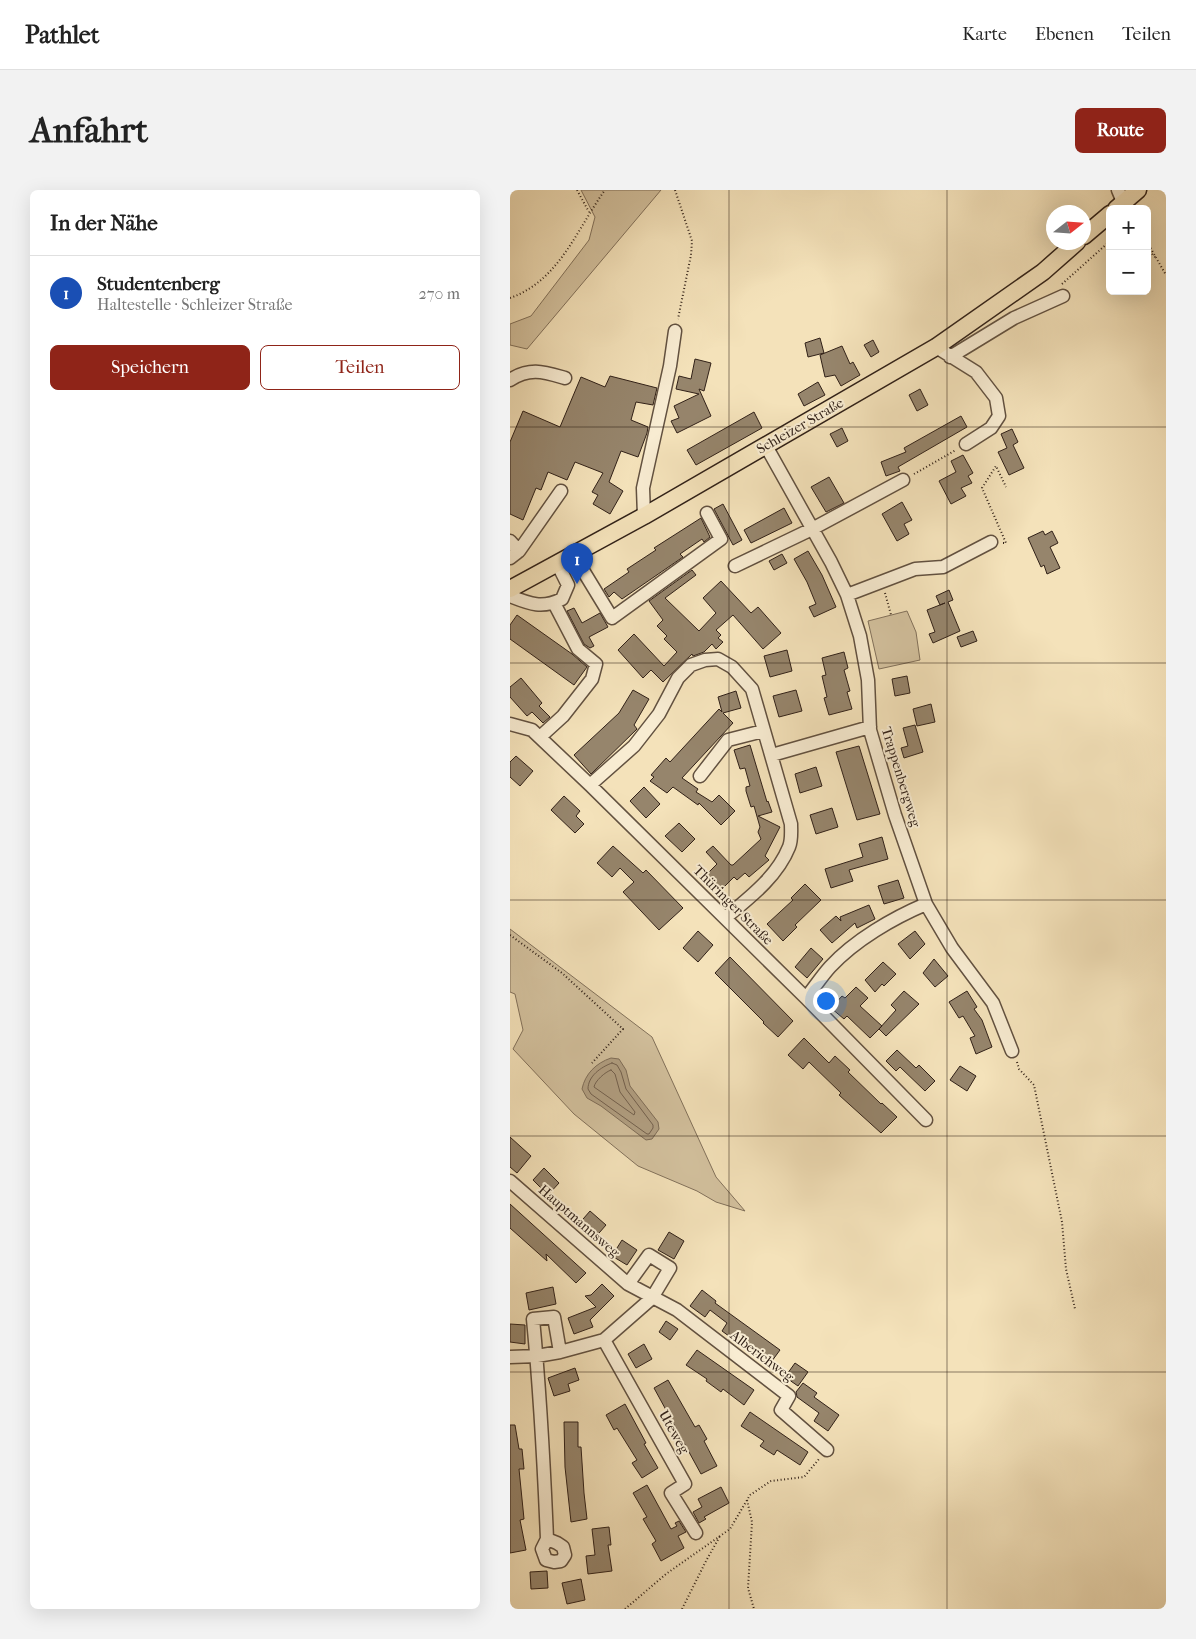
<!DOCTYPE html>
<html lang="de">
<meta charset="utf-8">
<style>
:root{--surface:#fff;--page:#f2f2f2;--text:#222;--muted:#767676;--line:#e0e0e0;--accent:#8f2418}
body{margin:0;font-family:"IM FELL French Canon",serif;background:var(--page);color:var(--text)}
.controls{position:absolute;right:15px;top:15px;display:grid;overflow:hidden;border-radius:8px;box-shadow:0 5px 20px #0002}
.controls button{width:45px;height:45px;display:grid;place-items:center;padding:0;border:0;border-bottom:1px solid var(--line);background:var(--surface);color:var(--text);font:25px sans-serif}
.compass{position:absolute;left:536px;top:15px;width:45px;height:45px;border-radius:50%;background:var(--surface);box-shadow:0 5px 20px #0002;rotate:73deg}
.you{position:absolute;left:315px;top:810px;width:18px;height:18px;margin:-12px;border:4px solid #fff;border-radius:50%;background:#1a73e8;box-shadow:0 0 0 8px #1a73e833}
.badge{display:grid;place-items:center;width:32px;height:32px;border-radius:50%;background:var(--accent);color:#fff;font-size:16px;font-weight:700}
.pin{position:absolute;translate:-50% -41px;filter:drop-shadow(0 1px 2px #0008)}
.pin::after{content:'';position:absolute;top:26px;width:18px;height:15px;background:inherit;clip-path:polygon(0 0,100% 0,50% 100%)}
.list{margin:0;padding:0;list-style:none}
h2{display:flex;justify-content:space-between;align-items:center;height:65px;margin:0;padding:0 20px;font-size:21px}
h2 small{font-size:16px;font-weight:400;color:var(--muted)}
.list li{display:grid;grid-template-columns:32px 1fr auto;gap:15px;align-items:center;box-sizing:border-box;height:75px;padding:0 20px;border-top:1px solid var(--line)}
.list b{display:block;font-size:19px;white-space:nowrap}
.list p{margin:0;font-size:16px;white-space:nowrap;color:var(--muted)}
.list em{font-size:16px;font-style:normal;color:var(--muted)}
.actions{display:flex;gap:10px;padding:15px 20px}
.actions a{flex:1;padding:11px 0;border:1px solid var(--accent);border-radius:8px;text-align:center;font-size:18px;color:var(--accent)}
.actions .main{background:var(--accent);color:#fff}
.map{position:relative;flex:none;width:656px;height:1419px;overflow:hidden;border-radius:8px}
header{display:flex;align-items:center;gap:30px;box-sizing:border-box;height:70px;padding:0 25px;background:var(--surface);border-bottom:1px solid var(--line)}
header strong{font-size:24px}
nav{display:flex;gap:28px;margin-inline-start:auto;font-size:18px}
.intro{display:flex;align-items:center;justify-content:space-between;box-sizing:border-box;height:120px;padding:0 30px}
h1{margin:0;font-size:35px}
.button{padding:12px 22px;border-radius:8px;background:var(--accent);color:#fff;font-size:18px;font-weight:700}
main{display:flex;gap:30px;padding:0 30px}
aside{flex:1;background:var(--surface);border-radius:8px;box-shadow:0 5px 20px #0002}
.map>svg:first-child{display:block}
.green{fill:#d3c19e;stroke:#82715b}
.water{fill:#b2a083;stroke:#7e6d58}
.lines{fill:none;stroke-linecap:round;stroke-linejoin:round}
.shore{stroke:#72604e;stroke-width:1}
.building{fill:#96856c;stroke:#312118}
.minor-casing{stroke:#625140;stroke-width:15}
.major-casing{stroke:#312118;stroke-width:19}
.path{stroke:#312118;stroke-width:2;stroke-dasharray:1 2.5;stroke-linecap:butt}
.minor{stroke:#f8ecd2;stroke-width:12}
.major{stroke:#f4e2ba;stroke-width:16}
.grid{fill:none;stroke:#312118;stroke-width:1;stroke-opacity:0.55}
.labels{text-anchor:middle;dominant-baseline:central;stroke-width:4;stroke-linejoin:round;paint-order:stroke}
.street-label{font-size:14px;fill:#312118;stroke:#f8ecd2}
</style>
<header>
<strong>Pathlet</strong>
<nav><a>Karte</a><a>Ebenen</a><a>Teilen</a></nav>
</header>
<div class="intro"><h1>Anfahrt</h1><a class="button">Route</a></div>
<main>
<aside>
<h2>In der Nähe<small></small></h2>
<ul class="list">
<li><span class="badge" style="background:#1a4fb4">1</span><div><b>Studentenberg</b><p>Haltestelle · Schleizer Straße</p></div><em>270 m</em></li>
</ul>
<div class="actions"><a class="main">Speichern</a><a>Teilen</a></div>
</aside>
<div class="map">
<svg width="656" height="1419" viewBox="0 0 656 1419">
<rect width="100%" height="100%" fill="#f4e2ba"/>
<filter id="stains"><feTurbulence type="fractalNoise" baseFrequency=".004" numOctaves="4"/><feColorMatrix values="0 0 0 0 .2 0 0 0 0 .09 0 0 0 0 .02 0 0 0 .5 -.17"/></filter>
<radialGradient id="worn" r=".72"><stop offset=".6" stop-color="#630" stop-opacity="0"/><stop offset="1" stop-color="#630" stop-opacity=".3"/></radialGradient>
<path class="green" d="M71,0H151L17,159L0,155V134L21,126L79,50L85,27Z
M397,421L406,442L410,470L369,479L358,431Z
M0,739L142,847L206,987L235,1021L206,1012L187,1001L128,976L64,924L3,859L13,840L5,804L0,802Z"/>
<path class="water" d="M101,868L109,869L116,880L120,896L148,932L149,939L142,949L136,950L91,916L77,908L72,899C75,884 86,873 101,868Z"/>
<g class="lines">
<path class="shore" d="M102,873L107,875L111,882L116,899L143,935V938L139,944H137L81,904L78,899C78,886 91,877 102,873Z
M101,880L105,884L110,902L125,922L124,925L84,897C85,891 95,882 101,880Z"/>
</g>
<path class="building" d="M310,148L314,163L298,167L295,153Z
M363,150L369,162L361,167L354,155Z
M332,156L340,174L343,172L350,185L331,196L325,185L315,187L310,165Z
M185,169L201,173L194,201L189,199L201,226L167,243L161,231L169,228L164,216L189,204L166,199L169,186L181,189Z
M100,186L147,198L143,215L126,212L121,230L138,237L137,243L128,267L111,261L99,292L113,301L100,324L83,314L88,305L82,302L93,283L65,272L57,290L38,282L31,300L26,298L13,330L0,324V252L13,221L50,237L71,187L95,197Z
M308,192L315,205L294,216L288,204Z
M410,199L418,215L407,221L399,205Z
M244,222L252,238L186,275L177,260Z
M451,226L457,237L388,277L390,281L376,286L371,272L396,262L394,258Z
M332,238L338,251L327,257L320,244Z
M502,239L508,252L503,255L514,278L499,285L488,262L497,258L491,244Z
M453,265L463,283L458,286L462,293L451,298L456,306L441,314L429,291L446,282L441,271Z
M319,287L334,313L316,322L301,297Z
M392,312L402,330L394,334L399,344L387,351L372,324Z
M213,314L232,350L223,355L204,319Z
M274,318L282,333L241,353L234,340Z
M191,328L200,347L194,352L192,349L170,364L173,367L112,409L104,402L99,407L94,399L119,382L117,379L146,360L144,358Z
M533,341L535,345L542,341L548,353L540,357L550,378L537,384L534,375L531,377L518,348Z
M298,361L312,385L326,417L304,427L299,417L306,414L297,392L284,369Z
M272,364L277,373L264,380L259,371Z
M182,380L186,385L155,408L189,441L206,423L193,408L211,391L241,423L248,417L271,443L253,459L223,425L206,440L211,445L208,448L213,452L206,459L202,454L194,462L183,466L182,464L153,492L141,480L133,488L108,460L124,444L154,476L167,462L154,449L157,446L147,436L153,430L139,411Z
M439,400L443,410L438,412L450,441L423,453L419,444L425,442L417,420L435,413L430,415L426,406Z
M64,418L72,433L90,423L98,437L79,447L84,456L80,458L74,454L57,421Z
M7,425L62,464L77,477L64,495L0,449V435Z
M463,441L467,451L451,457L447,447Z
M277,460L282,481L260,487L254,466Z
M334,462L338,478L334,480L340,501L337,502L342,519L319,525L314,508L317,507L312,486L316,485L312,468Z
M397,486L400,503L385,506L382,489Z
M11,488L32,513L29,516L40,527L33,533L22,522L17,526L0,507V497Z
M123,500L139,509L124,535L127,539L81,584L64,565L109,523Z
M286,500L292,521L269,527L263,506Z
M226,501L231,518L213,523L223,533L172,588L188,599L186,602L202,612L209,605L225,621L211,635L189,613L188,615L163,597L157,603L140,591L144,587L141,585L156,568L160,572L209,519L212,522L208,507Z
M421,514L425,532L407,536L403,519Z
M405,535L413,562L394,568L391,558L398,556L393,538Z
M240,555L257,612L258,611L262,622L248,626L270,637L255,666L259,670L239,687L235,683L227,690L224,687L209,702L195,686L207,674L196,662L203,656L221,675H223L251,649L248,642L250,637L244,616L241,617L236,601V597L240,596L235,578L230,579L224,560Z
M349,556L370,624L347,630L326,562Z
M6,566L23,581L10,596L0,587V572Z
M306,577L312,596L290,603L285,584Z
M134,597L150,614L136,628L120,611Z
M54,606L70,621L66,626L74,634L65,643L41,620Z
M322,618L328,637L306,644L300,625Z
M169,633L185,649L172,662L155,646Z
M372,647L378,669L339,680L343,691L321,698L315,679L353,667L349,654Z
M103,656L133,683L136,680L173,718L149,740L113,702L124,692L110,678L102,687L87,673Z
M388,690L394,708L374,714L368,696Z
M295,694L311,710L285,735L287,737L273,751L257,734L283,710L281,708Z
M359,715L365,729L347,738L345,733L322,753L310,740L326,726L331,731L330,727Z
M188,741L203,755L188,772L173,758Z
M405,741L415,754L400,769L388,754Z
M301,758L313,769L297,788L285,777Z
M220,767L283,831L268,847L253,833L254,832L205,783Z
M424,769L438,786L425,797L413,783Z
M373,772L386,784L374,796L372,794L365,802L355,790Z
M346,797L358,808L350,816L372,836L360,848L337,826L334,829L321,818L332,806L335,808Z
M394,801L409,814L376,846L369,839L386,820L381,815Z
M457,801L467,817L464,819L472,830L482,857L466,864L460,848L465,846L453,826L449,828L439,812Z
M294,848L319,873L325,866L340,880L338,882L371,914L372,913L387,927L371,943L329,905L331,903L299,872L293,879L278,865Z
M387,860L406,878L409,875L425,891L415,901L390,877L386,881L376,871Z
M450,876L466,886L457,901L440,890Z
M0,947L21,966L7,983L0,977Z
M34,978L49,993L38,1005L23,990Z
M0,1014L76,1083L66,1093L36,1064L37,1071L0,1038Z
M80,1021L96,1035L83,1050L67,1036Z
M159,1042L174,1051L164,1069L148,1060Z
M112,1050L127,1060L117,1075L102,1066Z
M92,1094L104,1106L80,1130L83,1137L64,1144L58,1128L86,1117L75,1106L81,1105Z
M43,1097L46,1114L19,1120L16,1103Z
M192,1100L206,1111L205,1113L270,1160L259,1175L243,1163L246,1159L231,1147L227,1152L212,1141L217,1133L200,1120L195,1127L180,1116Z
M156,1131L168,1139L160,1150L149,1142Z
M0,1134L15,1135V1154L0,1152Z
M134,1154L142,1169L126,1178L118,1164Z
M187,1160L244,1200L234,1215L213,1199L211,1202L196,1191L197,1189L176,1175Z
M285,1173L298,1182L288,1196L275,1187Z
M65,1178L69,1190L58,1194L60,1201L44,1206L38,1188Z
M158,1190L185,1237L189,1235L197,1249L194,1251L207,1276L191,1284L144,1198Z
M293,1193L307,1203L304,1207L329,1225L318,1241L304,1231L309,1223L287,1207L286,1202Z
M115,1214L136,1253L134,1254L148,1278L132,1288L122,1273L127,1270L107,1238L104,1240L96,1225Z
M240,1222L298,1262L290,1275L267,1260L264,1265L250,1256L254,1251L231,1236Z
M54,1232H68V1257H71L74,1303L77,1329L61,1332L55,1277Z
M0,1235H5L9,1259H12L14,1279H9L14,1329L10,1330L16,1360L0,1363Z
M137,1295L161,1339L167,1336L165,1333L169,1331L176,1342L168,1346L174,1358L151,1371L142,1354L146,1351L133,1329L137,1327L123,1303Z
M211,1297L219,1313L194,1327L196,1329L189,1333L183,1322L192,1317L188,1309Z
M99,1337L101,1355H98L102,1381L78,1384L76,1366L85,1365L82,1339Z
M37,1381L38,1398L21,1399L20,1382Z
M71,1389L75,1410L57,1414L52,1393Z"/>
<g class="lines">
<defs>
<path id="minor" d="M608,0L613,12
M426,157L466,182L486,208L489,226L481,238L456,254
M440,167L504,128L553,106
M0,190C20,177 34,182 55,188
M256,256L321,372L337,405L350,446L358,490L360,540L385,625L416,714L442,758L483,813L502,861
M134,326L133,298L160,176L165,141
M0,351L9,361L0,368
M9,361L51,301
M63,364L102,428L211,349L197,323
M225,376L302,339L393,290
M337,405L405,379L433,377L481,352
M0,406C20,414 32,419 52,409L58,395L47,373
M0,534L22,540L80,595L296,808L416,930
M30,547L53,526L82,489L86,474L68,459L44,413
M262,565L360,537
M190,586L218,550L253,541
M80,595L124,556L149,524L168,488L181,475L195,470L208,469L222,477L242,499L281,634C281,641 282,650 279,657C267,687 239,708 215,728
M296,808C304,798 311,787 320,777C345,750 383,728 416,714
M0,991L118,1094L167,1120L279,1206L271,1220L317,1260
M94,1150L175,1294L161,1303L186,1343
M0,1167L27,1166L50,1162L94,1150L142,1108L160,1078L139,1065L118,1094
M37,1349L47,1353L53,1357L55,1365L51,1371L44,1372L36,1370L32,1359L37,1349C34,1276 30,1202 23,1129L44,1127L50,1162"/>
<path id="major" d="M606,19L628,0
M574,46L600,24
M0,399L134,326L426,157L533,82L567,52"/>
</defs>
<use href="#minor" class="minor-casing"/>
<use href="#major" class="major-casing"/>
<path class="path" d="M67,0L79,22
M165,0L182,51L181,65L168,129
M637,52L656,85
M637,59L646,68
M552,94L600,51
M0,108C49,91 67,39 95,0
M404,284L446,260
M493,353H496L472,298L486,276L496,297
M375,403L381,425
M0,745L52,783L113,839L82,873
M507,872L509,879L524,895L552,1032L556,1079L565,1119
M237,1310L242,1332L238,1398L244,1419
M115,1419L156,1384L220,1339L240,1305L261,1291L294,1287L309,1269
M172,1419L196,1371L210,1346"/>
<use href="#minor" class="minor"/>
<use href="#major" class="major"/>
</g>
<path class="grid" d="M219,0V1419M437,0V1419M0,237H656M0,473H656M0,710H656M0,946H656M0,1182H656"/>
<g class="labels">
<g class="street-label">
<text transform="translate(290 236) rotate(-30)">Schleizer Straße</text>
<text transform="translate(391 587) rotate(73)">Trappenbergweg</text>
<text transform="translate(223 715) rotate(45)">Thüringer Straße</text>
<text transform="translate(69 1031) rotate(41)">Hauptmannsweg</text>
<text transform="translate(252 1166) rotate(37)">Alberichweg</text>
<text transform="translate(164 1242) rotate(61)">Uteweg</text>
</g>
</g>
<rect width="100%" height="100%" filter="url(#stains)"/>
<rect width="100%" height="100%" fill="url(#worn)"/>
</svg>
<div class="controls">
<button>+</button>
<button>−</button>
</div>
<svg class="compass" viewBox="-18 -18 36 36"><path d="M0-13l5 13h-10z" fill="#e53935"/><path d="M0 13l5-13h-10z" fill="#767676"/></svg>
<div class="you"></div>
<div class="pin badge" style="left:67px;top:394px;background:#1a4fb4">1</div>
</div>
</main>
